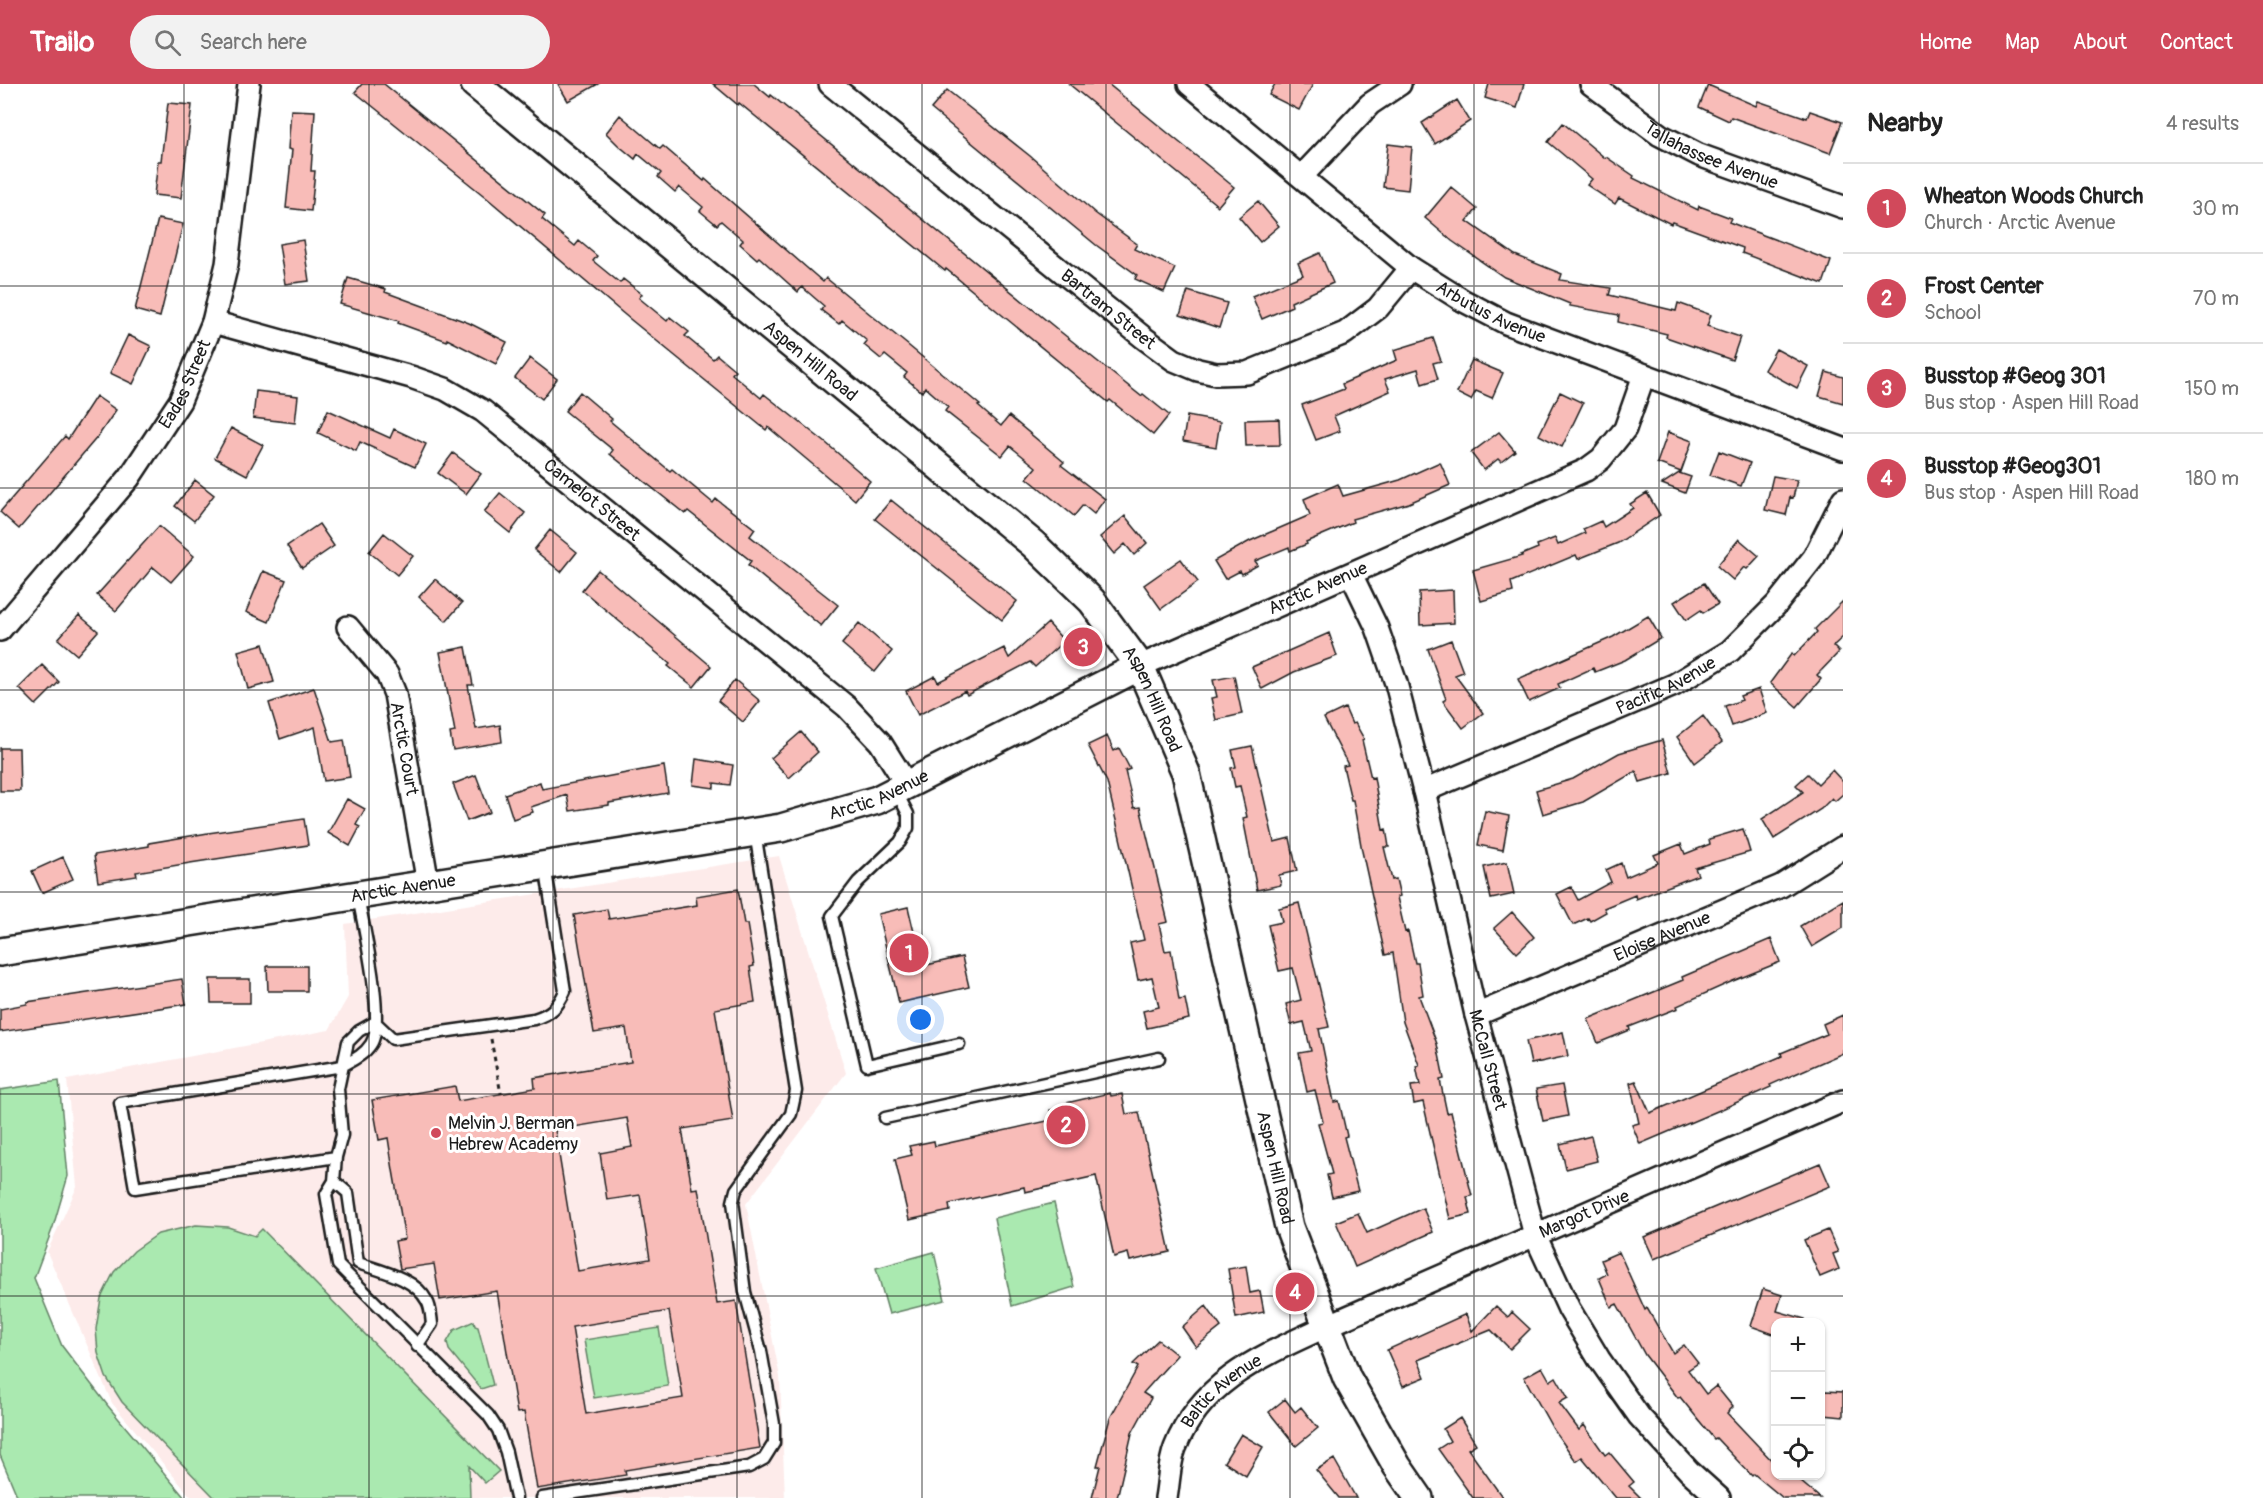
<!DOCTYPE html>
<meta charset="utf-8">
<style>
:root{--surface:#fff;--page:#f2f2f2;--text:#222;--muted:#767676;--line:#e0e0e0;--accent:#d1495b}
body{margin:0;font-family:Pangolin,sans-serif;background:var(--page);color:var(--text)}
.controls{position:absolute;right:18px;bottom:18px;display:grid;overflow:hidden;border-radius:12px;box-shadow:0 2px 4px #0004}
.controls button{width:54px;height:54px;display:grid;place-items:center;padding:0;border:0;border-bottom:2px solid var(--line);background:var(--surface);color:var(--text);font:30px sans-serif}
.you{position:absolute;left:921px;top:936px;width:21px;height:21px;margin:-15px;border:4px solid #fff;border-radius:50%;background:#1a73e8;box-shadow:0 0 0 9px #1a73e833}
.badge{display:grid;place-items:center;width:39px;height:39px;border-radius:50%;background:var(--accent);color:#fff;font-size:20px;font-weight:700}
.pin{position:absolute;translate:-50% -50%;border:3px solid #fff;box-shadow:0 2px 6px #0006}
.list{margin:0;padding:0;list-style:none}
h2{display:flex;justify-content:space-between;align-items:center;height:78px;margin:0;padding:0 24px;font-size:26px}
h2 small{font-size:20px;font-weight:400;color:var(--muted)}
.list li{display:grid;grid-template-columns:39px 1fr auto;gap:18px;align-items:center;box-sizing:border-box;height:90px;padding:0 24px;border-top:2px solid var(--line)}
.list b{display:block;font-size:22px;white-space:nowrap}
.list p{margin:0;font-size:20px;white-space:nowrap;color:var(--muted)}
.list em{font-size:20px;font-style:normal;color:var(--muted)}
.icon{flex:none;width:33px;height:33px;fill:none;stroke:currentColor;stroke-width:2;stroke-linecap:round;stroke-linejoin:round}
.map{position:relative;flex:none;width:1843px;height:1414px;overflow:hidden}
header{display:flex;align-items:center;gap:36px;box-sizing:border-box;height:84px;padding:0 30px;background:var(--accent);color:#fff}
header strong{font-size:28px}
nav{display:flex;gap:33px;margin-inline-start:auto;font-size:21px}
.search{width:420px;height:54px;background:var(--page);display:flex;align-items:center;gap:15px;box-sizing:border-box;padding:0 21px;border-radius:33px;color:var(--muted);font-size:22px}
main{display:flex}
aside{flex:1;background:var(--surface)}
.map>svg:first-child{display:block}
.built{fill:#fdebea}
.green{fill:#aae9b0;stroke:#638266;stroke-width:1.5}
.building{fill:#f8bcb8;stroke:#1c1c1c;stroke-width:1.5;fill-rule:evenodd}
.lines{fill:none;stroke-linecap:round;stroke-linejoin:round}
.service-casing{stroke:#1c1c1c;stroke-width:15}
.minor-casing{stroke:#1c1c1c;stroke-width:26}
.tertiary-casing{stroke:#1c1c1c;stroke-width:32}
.path{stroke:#1c1c1c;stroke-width:3;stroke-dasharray:4.5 4.5;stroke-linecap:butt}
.service{stroke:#fff;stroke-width:10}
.minor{stroke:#fff;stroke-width:21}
.tertiary{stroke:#fff;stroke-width:27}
.grid{fill:none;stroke:#1c1c1c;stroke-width:1.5;stroke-opacity:0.55}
.poi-dot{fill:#d1495b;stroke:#fff;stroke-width:2}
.labels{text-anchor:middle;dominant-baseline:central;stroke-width:6;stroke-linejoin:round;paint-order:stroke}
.street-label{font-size:18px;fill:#1c1c1c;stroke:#fff}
.poi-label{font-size:18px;fill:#1c1c1c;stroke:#fff;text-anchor:start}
</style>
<header>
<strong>Trailo</strong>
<div class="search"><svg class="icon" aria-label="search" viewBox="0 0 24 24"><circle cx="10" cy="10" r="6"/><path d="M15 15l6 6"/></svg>Search here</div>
<nav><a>Home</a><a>Map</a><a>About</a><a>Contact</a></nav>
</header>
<main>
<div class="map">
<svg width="1843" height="1414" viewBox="0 0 1843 1414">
<rect width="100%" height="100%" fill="#fff"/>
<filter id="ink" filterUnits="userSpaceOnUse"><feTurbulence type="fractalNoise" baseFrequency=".0167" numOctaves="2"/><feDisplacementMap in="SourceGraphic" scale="12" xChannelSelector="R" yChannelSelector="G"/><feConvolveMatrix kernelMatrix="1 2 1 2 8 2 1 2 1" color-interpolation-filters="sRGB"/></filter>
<g filter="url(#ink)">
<path class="built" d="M779,772L846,989L746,1120L780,1293L785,1414H192L112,1319L47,1168L77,1103L67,996L329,946L348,913L345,840Z"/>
<path class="green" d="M59,997L68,1092L53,1143L34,1194L62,1262L108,1322L185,1414H18L0,1371V1006Z
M1054,1119L1074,1203L1012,1222L994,1134Z
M196,1141L228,1143L255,1152L262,1145L499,1387L485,1399L469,1382L470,1414H215L122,1318L106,1293L98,1269L96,1245L101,1214L114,1188L134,1167L158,1150Z
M934,1168L945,1216L889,1230L876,1184Z
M474,1237L475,1242L478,1243L493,1301L481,1305L449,1266L447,1258L454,1246Z
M659,1244L668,1302L594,1314L584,1256Z"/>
<path class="building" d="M362,0H384L545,131L542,135L575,162L579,157L597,172L593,177L620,199L623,195L642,210L639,214L667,237L670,233L689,248L685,252L713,275L717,271L735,286L732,290L761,314L764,310L826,359L870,397L855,416L768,343L766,346L625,231L488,115L355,8Z
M558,0H598L568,17Z
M713,0H754L770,13L771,11L1057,245L1141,312L1143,310L1169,331L1153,351L1110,316L1108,318L946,185L945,187L739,19L738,21Z
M1069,0H1108L1234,103L1218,122Z
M1275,0H1313L1299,26L1269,11Z
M1489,0H1524L1517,24L1485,14Z
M1708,1L1756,22L1758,17L1807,34L1810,27L1842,38L1830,69L1731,33L1729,37L1699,23Z
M947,6L1030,72L1095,129L1137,160L1134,165L1175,184L1164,208L1135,195L1137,191L1096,161L931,25Z
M1457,16L1470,37L1435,60L1422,39Z
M168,19L192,21L181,114L154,111L158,77H161Z
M291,26L315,27L311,87H315L311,127L286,124L292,66L288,65Z
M620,31L660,65L663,62L704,97L705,95L823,198L826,194L909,262L980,321L978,322L1001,342L1009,332L1064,378L1061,381L1105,415L1094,430L1083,421L1074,432L1027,394L1036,383L1010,362L1002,372L945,327L948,323L925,303L922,308L904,293L907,289L885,271L881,275L864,261L867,257L842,236L839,240L821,226L824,222L802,203L798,208L759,173L757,175L740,160L743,156L721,137L717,141L700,127L703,123L679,103L675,108L658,93L661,89L638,70L635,75L618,61L606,49Z
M1563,39L1605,74L1606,73L1634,92L1633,94L1698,126L1699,122L1731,134L1729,138L1831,177L1823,200L1742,169L1743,164L1672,138L1671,140L1619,114L1615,120L1587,101L1592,95L1548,58Z
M1388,60L1412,63L1408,106L1383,103Z
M1451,103L1477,125L1467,137L1515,171L1562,190L1560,196L1611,204L1609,211L1676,227L1678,219L1711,231L1707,242L1740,253L1732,276L1666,253L1667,250L1618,238L1619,231L1570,222V220L1504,193L1452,157L1425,134Z
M1258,117L1279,142L1260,158L1239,133Z
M158,135L183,140L160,233L135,226Z
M303,156L309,197L285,200L279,160Z
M1320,169L1333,199L1291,218L1292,222L1262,235L1252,212L1303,191L1298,179Z
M348,194L386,205L385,208L469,239L507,258L496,280L447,255V257L398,239L399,237L340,220Z
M1188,207L1227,219L1219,244L1180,231Z
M128,251L151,262L133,300L110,289Z
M1433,254L1441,277L1433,279L1438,295L1422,300L1418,285L1385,295L1390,307L1334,332L1340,347L1316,356L1302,321L1344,305L1342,300L1397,276L1394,266Z
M1776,265L1808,282L1797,304L1764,286Z
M530,274L557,295L542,315L515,294Z
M1472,276L1503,289L1492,314L1476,307L1471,316L1457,309Z
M1826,288L1843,293V319L1819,312Z
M256,307L298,312L295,339L253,334Z
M580,308L612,335L610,337L670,387L672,385L713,419L716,415L755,445L750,452L838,521L821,542L748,481L751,477L688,427L685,430L610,370L613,366L565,327Z
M1560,308L1583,319L1562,363L1539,351Z
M96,312L116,326L99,351L19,445L0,428L65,352L68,355Z
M328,326L390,354L394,345L426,360L415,383L360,358L356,367L318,349Z
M1187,332L1220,338L1216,363L1183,357Z
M1279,335L1280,361L1246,362L1245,336Z
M231,344L263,361L247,391L215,374Z
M1499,348L1515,367L1501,378L1498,375L1484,386L1471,369Z
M1668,348L1692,357L1681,388L1657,379Z
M1719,367L1750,379L1741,402L1710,391Z
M453,369L481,390L466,410L438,389Z
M1440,378L1450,401L1409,419L1352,435L1353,438L1306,458L1307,460L1290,467L1289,463L1255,477L1258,481L1242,490L1240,487L1225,495L1214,477L1250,457L1310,431L1304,415L1338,400L1343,412L1400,396Z
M1679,389L1691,393L1685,409L1662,400Z
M1773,392L1797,396L1793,414L1790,413L1786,431L1765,426Z
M195,396L214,411L194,437L175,422Z
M500,409L525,429L510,449L484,428Z
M1647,409L1660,431L1618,459L1578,475L1576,471L1511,498L1513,508L1481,517L1473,486L1522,472L1521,471L1538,464L1537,461L1555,454L1558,461L1585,449L1583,445L1601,437L1604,443L1633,424L1630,420Z
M891,416L1017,517L1002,536L875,435Z
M1125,432L1147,459L1134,471L1125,460L1114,470L1100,453Z
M319,440L334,462L302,484L287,462Z
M159,442L194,472L171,498L153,483L116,527L97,511Z
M550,446L577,468L561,488L534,466Z
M384,449L413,472L397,491L369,468Z
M1739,455L1759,472L1747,485L1744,483L1733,496L1717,482Z
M1181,475L1198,498L1161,525L1144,501Z
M598,486L711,582L694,603L668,582L670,580L582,506Z
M263,487L286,496L269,538L246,528Z
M435,495L462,519L446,537L419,513Z
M1704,499L1718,520L1703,529L1701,526L1686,536L1674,518Z
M1453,506L1454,539L1420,541L1419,508Z
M1843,517V553L1833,562L1839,568L1817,591L1821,595L1797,623L1770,599L1792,569L1794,572L1817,548L1815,545Z
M79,531L98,547L77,571L58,555Z
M1648,532L1661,554L1625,576L1595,588L1593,584L1558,600L1560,604L1529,618L1518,595L1613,553Z
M859,539L892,567L875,588L842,560Z
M1048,539L1064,557L1035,583L1030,578L967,611L965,607L918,631L906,607L935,592L938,598L1004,564L1009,574Z
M1329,549L1337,572L1294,588L1262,605L1252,583Z
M1451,556L1463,588L1455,591L1483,629L1463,644L1443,617L1446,615L1428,565Z
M263,560L274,598L248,605L238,567Z
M466,563L473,601H468L476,645L500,641L502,658L453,666L450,649L455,648L440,568Z
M42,581L59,598L36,621L19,604Z
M1234,592L1242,630L1216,636L1211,614L1217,613L1213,596Z
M735,596L760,617L743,638L718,617Z
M314,604L332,658L344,656L350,693L324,697L315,643L280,655L269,619Z
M1759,605L1767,629L1732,642L1725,622L1742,616L1740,612Z
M1345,624L1352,640L1355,639L1364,655L1362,656L1371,694L1374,693L1383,746L1386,745L1389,763H1384L1392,796L1396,795L1400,812L1397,813L1405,848L1408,847L1415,879H1418L1423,911L1419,912L1437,960L1444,995L1440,996L1447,1029L1451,1028L1472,1112L1467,1113L1471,1130L1450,1135L1423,1018L1414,1020L1411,1002L1420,1001L1416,982L1419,981L1403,938L1393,869L1385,871L1362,767L1353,716H1351L1343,682L1348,681L1324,634Z
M1703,632L1722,658L1695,679L1677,653Z
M801,648L818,668L789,694L771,674Z
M1107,652L1114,667L1119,664L1130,685L1125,687L1134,724L1140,723L1168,838L1159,840L1165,867L1171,866L1179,916L1185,915L1189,935L1147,944L1143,927L1159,923L1152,893L1138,896L1130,859L1144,856L1107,698L1088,661Z
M1662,656L1671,689L1640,698L1636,687L1583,718L1543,730L1536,706L1573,695L1619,669Z
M1252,662L1274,758L1290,754L1297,787L1279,791L1281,801L1257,806L1243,734L1247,733L1240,702L1235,703L1231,684L1236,683L1232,666Z
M0,664H19L20,707H0Z
M696,675L733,681L730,701L714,699V704L693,701Z
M664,682L668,709L609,719V721L570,727L567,711L531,723L533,728L513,735L505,710L540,698L542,705Z
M1832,686L1843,698V710L1835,717L1832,714L1821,725L1774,755L1762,735L1803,708L1796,701L1808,690L1818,700Z
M476,691L490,728L467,737L453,700Z
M347,715L365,725L356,741L360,743L350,762L328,749Z
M1485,727L1509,732L1503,766L1478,761Z
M304,735L308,761L190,779L136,788L137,792L98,798L94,771L149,762V759L208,749Z
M1743,745L1750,768L1695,784L1698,791L1636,815L1635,811L1604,824L1606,828L1590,837L1588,834L1573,841L1557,810L1571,803L1578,816L1611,798L1606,786L1621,779L1626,793L1658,779L1654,771L1681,760L1685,770L1710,760L1709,755Z
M63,773L73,795L42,809L32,787Z
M1507,778L1514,810L1491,815L1484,783Z
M738,805L744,840H747L754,882L750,883L755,918L715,925L733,1037L682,1045L692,1105L698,1104L717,1220L736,1217L760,1364L625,1386L626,1391L537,1405L524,1328L517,1329L497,1207L440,1216L434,1180L400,1185L395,1157L405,1155L393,1086L388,1054L379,1056L372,1016L455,1002L458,1017L535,1004L534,994L631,978L626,944L594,949L574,831L607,825L609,835L697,821L696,812ZM627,1034L632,1063L600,1069L607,1116L640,1111L650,1175L578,1187L555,1046ZM669,1227L683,1314L586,1330L572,1243Z
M1843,816V844L1812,863L1800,842Z
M1299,819L1329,943L1319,945L1334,1018L1339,1017L1347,1052L1344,1053L1358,1107L1332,1113L1327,1091L1332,1090L1318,1039L1323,1038L1315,1006L1307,1008L1299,969L1311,967L1304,938L1291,941L1286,920L1301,916L1293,884L1279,887L1268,841L1282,838L1279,824Z
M908,823L922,882L962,873L969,903L899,919L878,830Z
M1512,828L1534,853L1517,869L1494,844Z
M1771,855L1780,878L1733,897L1677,922L1678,924L1629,943L1630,946L1598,959L1588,935L1683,896L1682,893Z
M267,882H307V907H268Z
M182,895L186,920L0,948V925L27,920V918Z
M210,895H250V919H211Z
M1843,931V969L1770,1001L1771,1003L1722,1025L1640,1060L1632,1041L1639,1039L1630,999L1636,997L1650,1029L1782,972L1781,969L1827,950L1823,940Z
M1563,948L1568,972L1531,980L1526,957Z
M1562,1001L1568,1032L1543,1037L1536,1005Z
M1110,1009L1111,1012L1122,1010L1126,1030L1139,1028L1170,1168L1130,1177L1128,1169L1114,1173L1096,1092L1025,1108L1024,1103L949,1120L950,1127L909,1136L895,1075L912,1071L909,1062L934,1057L935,1062L1052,1036L1050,1026L1067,1023L1066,1019Z
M1591,1052L1597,1077L1566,1085L1560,1060Z
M1820,1079L1830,1102L1654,1175L1644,1153Z
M1423,1124L1433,1148L1355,1183L1336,1138L1358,1129L1367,1149Z
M1828,1146L1838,1168L1833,1170L1839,1185L1820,1193L1804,1156Z
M1619,1168L1645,1226L1647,1224L1673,1269L1684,1261L1698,1279L1688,1286L1706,1310L1716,1302L1733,1323L1727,1329L1776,1381V1392H1794L1820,1414H1783L1754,1390L1752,1392L1716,1354L1714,1355L1680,1313L1678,1314L1645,1271L1617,1220L1611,1223L1599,1194L1607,1190L1601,1176Z
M1246,1182L1250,1209L1260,1207L1264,1228L1236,1234L1228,1185Z
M1763,1205L1782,1211L1777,1227L1805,1235L1804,1239H1776V1251L1751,1242Z
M1206,1222L1221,1243L1196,1263L1182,1243Z
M1496,1222L1508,1233L1512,1228L1530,1245L1510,1265L1491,1246L1418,1276L1425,1293L1403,1302L1387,1266L1466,1230L1472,1247Z
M1158,1256L1177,1271L1143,1309L1151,1314L1132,1349L1117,1414H1092L1100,1382H1097L1110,1334L1138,1283L1133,1280Z
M1542,1283L1550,1297L1556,1293L1568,1314L1559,1319L1579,1346L1584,1341L1605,1371L1609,1368L1634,1398L1629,1402L1641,1414H1616L1582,1373L1576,1377L1553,1345L1524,1293Z
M1825,1307L1843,1308V1333L1824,1331Z
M1285,1315L1295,1328L1301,1323L1318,1344L1296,1362L1269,1328Z
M1460,1334L1476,1360L1468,1365L1503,1414H1473L1438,1365L1450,1357L1443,1345Z
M1241,1350L1263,1363L1246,1392L1224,1378Z
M1334,1375L1356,1414H1339L1316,1386Z"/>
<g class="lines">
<defs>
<path id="service" d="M896,707L908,730V744L900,758L858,798L832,832L867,981L959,960
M375,938L359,947L348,958L338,1005L342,1051L336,1073L334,1097L326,1110L338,1181L488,1331L498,1346L506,1368L516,1414
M375,938L393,955L534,935C551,930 558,923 565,907L545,781
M885,1034L1159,974
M336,1073L135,1104L120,1019L342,982C353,976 364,971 371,960C386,938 363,841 358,812
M334,1097L348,1109L358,1179C381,1187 415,1194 427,1217C431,1223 431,1233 432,1240L417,1262
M542,1414L749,1383L764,1375L774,1359V1340L761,1267L745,1208L733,1118L736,1106L791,1030L796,1007L755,748"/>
<g id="minor">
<path id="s1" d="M830,0L1144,254L1174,276L1198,286L1216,290L1247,289L1345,249L1378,224L1411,184"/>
<path id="s2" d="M1189,0L1411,184L1462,216L1506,239L1843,365"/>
<path id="s3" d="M1591,0L1660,51L1699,71L1843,123"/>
<path d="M1302,92L1370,20L1400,0"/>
<path id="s4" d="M213,238L411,293L445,305L483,327L847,623L880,658L907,701"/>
<path id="s5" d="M1351,490L1377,544L1396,599L1424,707L1476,931L1535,1151L1569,1225L1599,1275L1639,1332L1689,1387L1719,1414"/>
<path id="s6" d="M348,543L387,590L395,610L428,800"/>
<path id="s7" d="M0,546L129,394L180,317L213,238L227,180L249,0"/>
<path id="s8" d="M1140,582L1586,386L1601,375L1625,345L1644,291"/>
<path id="s9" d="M1424,707L1674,601L1730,567L1776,521L1814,473L1843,415"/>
<path id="s10" d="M1476,931L1781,802L1843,763"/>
<path id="s11" d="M1166,1414C1169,1398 1169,1379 1175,1364C1202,1295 1265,1271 1327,1242L1843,1017"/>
</g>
<g id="tertiary">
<path id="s12" d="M475,0L1033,460L1092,517L1140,582L1186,689L1289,1143L1347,1294L1397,1382L1419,1414"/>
<path id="s13" d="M0,868L781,744L877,716L1140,582"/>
</g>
</defs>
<use href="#service" class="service-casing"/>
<use href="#minor" class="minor-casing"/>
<use href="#tertiary" class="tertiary-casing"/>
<path class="path" d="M491,955L501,1010"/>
<use href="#service" class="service"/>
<use href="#minor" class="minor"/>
<use href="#tertiary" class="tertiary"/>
</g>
</g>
<path class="grid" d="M184,0V1414M369,0V1414M553,0V1414M737,0V1414M922,0V1414M1106,0V1414M1290,0V1414M1474,0V1414M1659,0V1414M0,202H1843M0,404H1843M0,606H1843M0,808H1843M0,1010H1843M0,1212H1843"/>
<circle class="poi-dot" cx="436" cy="1049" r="6"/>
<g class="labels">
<g class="street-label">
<text stroke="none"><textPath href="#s3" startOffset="141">Tallahassee Avenue</textPath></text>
<text stroke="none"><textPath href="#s1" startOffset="358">Bartram Street</textPath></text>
<text stroke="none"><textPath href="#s2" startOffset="380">Arbutus Avenue</textPath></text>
<text stroke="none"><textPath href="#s12" startOffset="435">Aspen Hill Road</textPath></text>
<text stroke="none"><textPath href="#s7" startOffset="309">Eades Street</textPath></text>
<text stroke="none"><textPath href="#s4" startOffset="426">Camelot Street</textPath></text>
<text stroke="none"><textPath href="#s8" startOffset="194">Arctic Avenue</textPath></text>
<text stroke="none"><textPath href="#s9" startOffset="264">Pacific Avenue</textPath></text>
<text stroke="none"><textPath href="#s12" startOffset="921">Aspen Hill Road</textPath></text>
<text stroke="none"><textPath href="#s6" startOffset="138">Arctic Court</textPath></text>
<text stroke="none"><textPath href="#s13" startOffset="894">Arctic Avenue</textPath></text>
<text stroke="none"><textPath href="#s13" startOffset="408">Arctic Avenue</textPath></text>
<text stroke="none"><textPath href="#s10" startOffset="202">Eloise Avenue</textPath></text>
<text stroke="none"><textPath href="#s5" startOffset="506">McCall Street</textPath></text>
<text stroke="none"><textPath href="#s12" startOffset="1407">Aspen Hill Road</textPath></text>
<text stroke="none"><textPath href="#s11" startOffset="532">Margot Drive</textPath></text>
<text stroke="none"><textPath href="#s11" startOffset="126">Baltic Avenue</textPath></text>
</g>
<g class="poi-label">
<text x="448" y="1039">Melvin J. Berman<tspan x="448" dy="21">Hebrew Academy</tspan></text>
</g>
</g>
</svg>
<div class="controls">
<button>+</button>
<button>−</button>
<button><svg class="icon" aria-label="locate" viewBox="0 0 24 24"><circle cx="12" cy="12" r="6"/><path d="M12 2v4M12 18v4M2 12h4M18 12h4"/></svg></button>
</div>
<div class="you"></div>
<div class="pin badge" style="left:909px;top:869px">1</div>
<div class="pin badge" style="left:1066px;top:1041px">2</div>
<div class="pin badge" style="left:1083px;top:563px">3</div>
<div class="pin badge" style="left:1295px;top:1208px">4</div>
</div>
<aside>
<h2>Nearby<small>4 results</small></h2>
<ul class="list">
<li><span class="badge">1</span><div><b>Wheaton Woods Church</b><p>Church · Arctic Avenue</p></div><em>30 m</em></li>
<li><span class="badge">2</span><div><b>Frost Center</b><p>School</p></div><em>70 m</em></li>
<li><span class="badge">3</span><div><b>Busstop #Geog 301</b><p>Bus stop · Aspen Hill Road</p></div><em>150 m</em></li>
<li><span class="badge">4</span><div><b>Busstop #Geog301</b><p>Bus stop · Aspen Hill Road</p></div><em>180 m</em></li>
</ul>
</aside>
</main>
